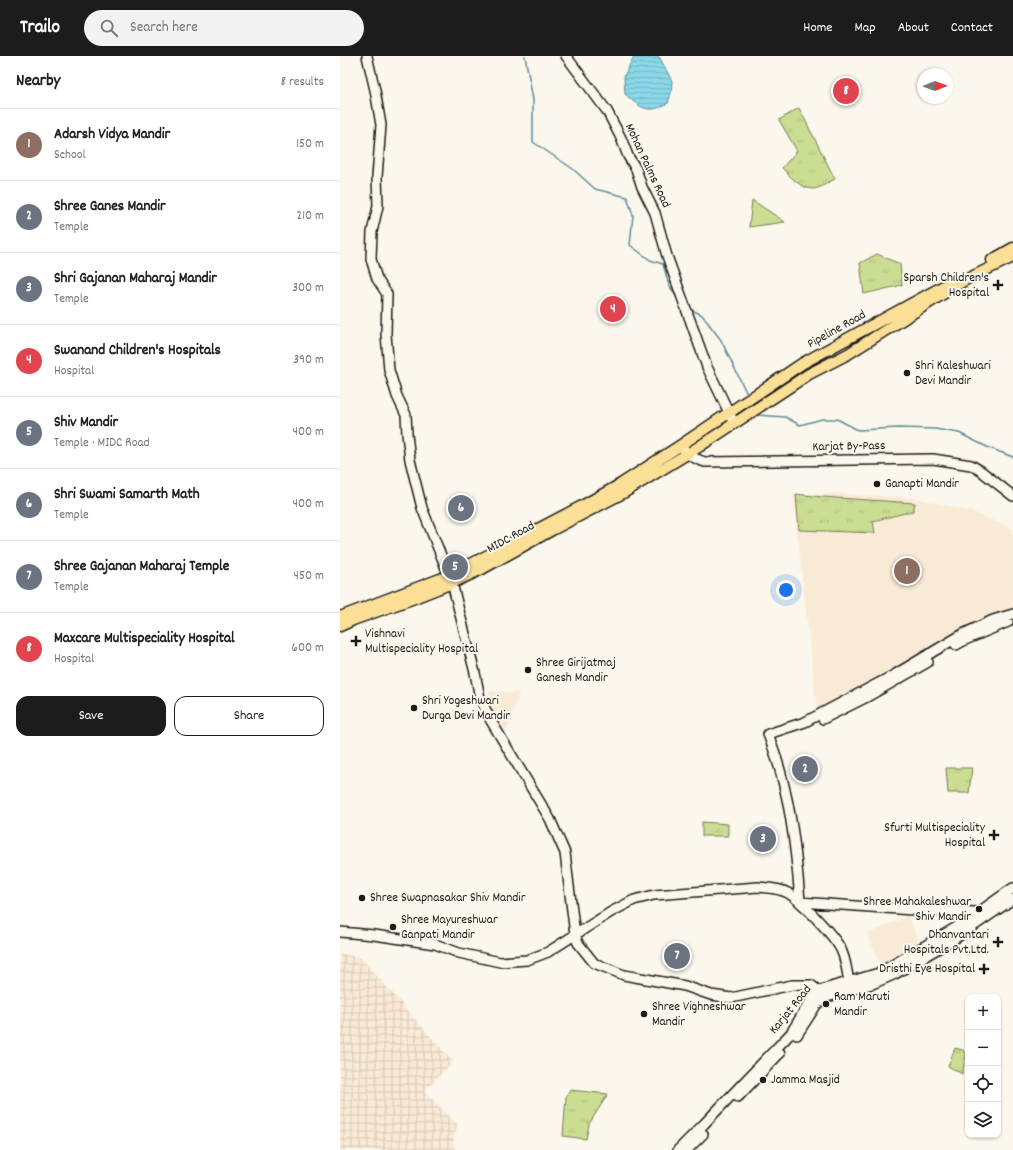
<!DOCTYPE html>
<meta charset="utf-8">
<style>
:root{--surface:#fff;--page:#f2f2f2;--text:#222;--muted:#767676;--line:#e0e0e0;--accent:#1c1c1c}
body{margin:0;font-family:Dekko,sans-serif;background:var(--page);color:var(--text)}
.controls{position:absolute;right:12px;bottom:12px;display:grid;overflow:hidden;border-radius:8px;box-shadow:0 1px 3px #0004}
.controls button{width:36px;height:36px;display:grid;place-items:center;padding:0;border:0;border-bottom:1px solid var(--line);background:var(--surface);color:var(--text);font:20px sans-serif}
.compass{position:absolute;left:577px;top:12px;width:36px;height:36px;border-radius:50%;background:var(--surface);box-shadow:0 1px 3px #0004;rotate:89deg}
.you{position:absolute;left:446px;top:534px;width:14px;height:14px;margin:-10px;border:3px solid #fff;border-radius:50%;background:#1a73e8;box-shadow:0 0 0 6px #1a73e833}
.badge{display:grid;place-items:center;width:26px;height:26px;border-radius:50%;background:var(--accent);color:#fff;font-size:13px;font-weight:700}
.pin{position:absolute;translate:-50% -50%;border:2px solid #fff;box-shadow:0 1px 4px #0006}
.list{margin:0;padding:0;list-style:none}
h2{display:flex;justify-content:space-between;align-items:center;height:52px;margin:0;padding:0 16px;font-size:17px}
h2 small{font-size:13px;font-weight:400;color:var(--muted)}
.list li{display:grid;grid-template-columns:26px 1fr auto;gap:12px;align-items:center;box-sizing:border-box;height:72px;padding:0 16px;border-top:1px solid var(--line)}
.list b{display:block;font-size:15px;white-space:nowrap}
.list p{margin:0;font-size:13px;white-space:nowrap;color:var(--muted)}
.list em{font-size:13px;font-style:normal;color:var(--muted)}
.actions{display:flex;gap:8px;padding:12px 16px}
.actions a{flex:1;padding:9px 0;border:1px solid var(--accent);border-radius:12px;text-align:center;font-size:14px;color:var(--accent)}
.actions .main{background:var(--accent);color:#fff}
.icon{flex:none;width:22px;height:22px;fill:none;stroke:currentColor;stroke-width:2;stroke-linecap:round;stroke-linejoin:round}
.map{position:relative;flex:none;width:673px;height:1094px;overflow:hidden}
header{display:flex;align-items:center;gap:24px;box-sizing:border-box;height:56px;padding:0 20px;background:var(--accent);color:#fff}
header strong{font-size:19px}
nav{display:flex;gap:22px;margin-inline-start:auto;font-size:14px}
.search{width:280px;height:36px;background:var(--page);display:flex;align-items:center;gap:10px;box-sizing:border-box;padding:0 14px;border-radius:22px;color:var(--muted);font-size:15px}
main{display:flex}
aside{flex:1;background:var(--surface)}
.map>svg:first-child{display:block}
.built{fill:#f9ead6}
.industrial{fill:url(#industrial-grid)}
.grass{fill:url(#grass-tufts);stroke:#747c57}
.garden{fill:#cbdd92;stroke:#747c57}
.water{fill:url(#water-rules);stroke:#5d8c96}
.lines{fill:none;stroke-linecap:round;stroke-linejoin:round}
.stream{stroke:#5d8c96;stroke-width:1.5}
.secondary-casing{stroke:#1c1c1c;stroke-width:12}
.primary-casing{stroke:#1c1c1c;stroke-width:13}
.secondary{stroke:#fbf7ec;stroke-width:9}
.primary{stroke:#fbdf96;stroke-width:10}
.poi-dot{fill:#1c1c1c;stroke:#fbf7ec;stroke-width:1.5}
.labels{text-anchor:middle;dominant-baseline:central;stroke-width:4;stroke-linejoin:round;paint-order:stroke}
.street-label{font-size:13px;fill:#1c1c1c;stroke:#fbf7ec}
.poi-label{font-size:13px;fill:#1c1c1c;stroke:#fbf7ec;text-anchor:start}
</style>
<header>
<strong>Trailo</strong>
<div class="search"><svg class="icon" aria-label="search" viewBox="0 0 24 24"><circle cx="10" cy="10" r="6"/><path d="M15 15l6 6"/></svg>Search here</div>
<nav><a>Home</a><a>Map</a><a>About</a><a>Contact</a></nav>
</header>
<main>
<aside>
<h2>Nearby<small>8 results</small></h2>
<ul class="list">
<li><span class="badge" style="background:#8d6e63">1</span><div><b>Adarsh Vidya Mandir</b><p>School</p></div><em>150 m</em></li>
<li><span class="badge" style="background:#6b7280">2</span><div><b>Shree Ganes Mandir</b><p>Temple</p></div><em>210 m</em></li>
<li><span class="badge" style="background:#6b7280">3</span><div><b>Shri Gajanan Maharaj Mandir</b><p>Temple</p></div><em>300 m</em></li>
<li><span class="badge" style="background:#e0444e">4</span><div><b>Swanand Children's Hospitals</b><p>Hospital</p></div><em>390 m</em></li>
<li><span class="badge" style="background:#6b7280">5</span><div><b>Shiv Mandir</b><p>Temple · MIDC Road</p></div><em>400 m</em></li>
<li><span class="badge" style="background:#6b7280">6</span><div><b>Shri Swami Samarth Math</b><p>Temple</p></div><em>400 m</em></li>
<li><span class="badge" style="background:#6b7280">7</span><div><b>Shree Gajanan Maharaj Temple</b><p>Temple</p></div><em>450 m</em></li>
<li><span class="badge" style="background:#e0444e">8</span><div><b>Maxcare Multispeciality Hospital</b><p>Hospital</p></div><em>600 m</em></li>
</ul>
<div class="actions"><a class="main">Save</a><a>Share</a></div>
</aside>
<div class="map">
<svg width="673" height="1094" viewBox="0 0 673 1094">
<defs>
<pattern id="industrial-grid" width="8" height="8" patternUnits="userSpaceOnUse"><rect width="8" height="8" fill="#f9ead6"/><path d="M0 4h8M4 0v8" fill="none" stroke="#d5c8b7"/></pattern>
<pattern id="grass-tufts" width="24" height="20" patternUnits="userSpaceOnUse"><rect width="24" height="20" fill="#cbdd92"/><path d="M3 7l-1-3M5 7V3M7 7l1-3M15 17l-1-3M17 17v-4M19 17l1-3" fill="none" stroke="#aebd7d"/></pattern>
<pattern id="water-rules" width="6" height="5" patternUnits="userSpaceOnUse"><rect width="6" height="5" fill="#89d7e7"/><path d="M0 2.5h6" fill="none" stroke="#76b8c6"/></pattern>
</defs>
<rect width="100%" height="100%" fill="#fbf7ec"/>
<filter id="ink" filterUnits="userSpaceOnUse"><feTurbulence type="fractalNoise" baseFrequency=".025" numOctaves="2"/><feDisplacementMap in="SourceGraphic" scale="8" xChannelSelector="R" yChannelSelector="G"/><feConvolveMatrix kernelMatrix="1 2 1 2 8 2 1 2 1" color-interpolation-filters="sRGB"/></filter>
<g filter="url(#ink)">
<path class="built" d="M453,438H499L575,442L633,456L673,473V556L477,654Z
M150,635L179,637L164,683L144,651Z
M568,860L580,887L540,907L527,878Z"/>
<path class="industrial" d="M0,897L21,902L113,1006L84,1035L117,1068L113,1090L116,1094H0Z"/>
<path class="grass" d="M459,52L495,123C488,126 480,133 472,133C460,132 450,120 442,112L457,95L439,64Z
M537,198L560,208L562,229L524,238L520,207Z
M456,438L482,441L575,447L573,455L533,465L535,477L459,474Z
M606,712H632L629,737H608Z
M362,766L388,768V780H362Z
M615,992L623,994L626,999L622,1018L608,1010Z
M230,1034L268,1038L249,1068L246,1083L223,1080L226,1041Z"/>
<path class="garden" d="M412,144L445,166L409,171Z"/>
<path class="water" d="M294,0H317L320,2L332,25L331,37L328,47C309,59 300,52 285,38L284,20Z"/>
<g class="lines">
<path class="stream" d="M185,0L193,44V86L233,113L255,133L287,141L293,159L290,189L310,204L323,208L329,229L339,245
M350,253L362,259L381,284L407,338
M416,359L445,361L460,369L482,363H497L518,374L559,372L595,373L619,377L647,391L673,401"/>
<defs>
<path id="secondary" d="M27,0L35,34L41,69L37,121L38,150L32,176L31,203L37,223L47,238L46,278L49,314L57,340L66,359L67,378L70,404L82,452L112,527L135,617L140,642L151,665L210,763L225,797L235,879L238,887L254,907L284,919L345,930L371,939L391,942L452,929H471L487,941
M226,0L267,55L281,82L288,100L296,113L302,131L315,157L327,200L367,311L394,367
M343,392C348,400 356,403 365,406L593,403L631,409L641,415L673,440
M616,589L625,584L668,566
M483,663L525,642L588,606
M641,865L638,856L586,855L460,846C456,790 449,731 428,678L465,666L554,619L623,578L653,564L673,558
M0,876L34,879L95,888L119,897L160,906L187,904L208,896L271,856L294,844L314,839L418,831C427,832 439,832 448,837C460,844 497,882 502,896C506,905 507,916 509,926
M457,979L477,948L487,941L532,928L555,918L619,880L673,843
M398,1041L440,997
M338,1094L364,1068L451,977L468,949L472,943L484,933L539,917L622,868L673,832
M347,1094L363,1078"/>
<path id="primary" d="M652,204L673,192
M0,561L108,520L242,450L281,428L341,389L463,307L613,225
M0,570L13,564L69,544L112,527L142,513L212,474L285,436L357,392L469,318L508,298L625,224L673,201"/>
</defs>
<use href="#secondary" class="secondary-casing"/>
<use href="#primary" class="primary-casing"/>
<use href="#secondary" class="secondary"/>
<use href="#primary" class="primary"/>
</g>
</g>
<g class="poi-dot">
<path d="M656 223h4v4h4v4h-4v4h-4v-4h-4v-4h4z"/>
<circle cx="567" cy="317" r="4"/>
<circle cx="537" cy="428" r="4"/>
<path d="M14 579h4v4h4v4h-4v4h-4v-4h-4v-4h4z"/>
<circle cx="188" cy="614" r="4"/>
<circle cx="74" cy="652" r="4"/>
<path d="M652 773h4v4h4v4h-4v4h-4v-4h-4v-4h4z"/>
<circle cx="22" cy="842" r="4"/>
<circle cx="639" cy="853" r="4"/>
<circle cx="53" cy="871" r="4"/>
<path d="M656 880h4v4h4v4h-4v4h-4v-4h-4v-4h4z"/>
<path d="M642 907h4v4h4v4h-4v4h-4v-4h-4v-4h4z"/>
<circle cx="486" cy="948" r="4"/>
<circle cx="304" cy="958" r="4"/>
<circle cx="423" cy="1024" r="4"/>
</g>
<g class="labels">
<g class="street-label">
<text transform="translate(307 110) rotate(65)">Mohan Palms Road</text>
<text transform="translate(497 274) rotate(-29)">Pipeline Road</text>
<text transform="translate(509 391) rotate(-1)">Karjat By-Pass</text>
<text transform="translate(171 482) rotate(-29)">MIDC Road</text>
<text transform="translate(451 954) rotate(-51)">Karjat Road</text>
</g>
<g class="poi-label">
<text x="649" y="222" text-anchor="end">Sparsh Children's<tspan x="649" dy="15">Hospital</tspan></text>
<text x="575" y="310">Shri Kaleshwari<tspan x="575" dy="15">Devi Mandir</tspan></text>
<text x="545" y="428">Ganapti Mandir</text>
<text x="25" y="578">Vishnavi<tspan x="25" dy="15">Multispeciality Hospital</tspan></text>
<text x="196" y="607">Shree Girijatmaj<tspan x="196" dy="15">Ganesh Mandir</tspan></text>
<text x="82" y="645">Shri Yogeshwari<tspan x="82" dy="15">Durga Devi Mandir</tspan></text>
<text x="645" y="772" text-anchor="end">Sfurti Multispeciality<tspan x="645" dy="15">Hospital</tspan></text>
<text x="30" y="842">Shree Swapnasakar Shiv Mandir</text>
<text x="631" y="846" text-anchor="end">Shree Mahakaleshwar<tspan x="631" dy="15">Shiv Mandir</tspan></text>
<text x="61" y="864">Shree Mayureshwar<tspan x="61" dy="15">Ganpati Mandir</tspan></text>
<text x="649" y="879" text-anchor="end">Dhanvantari<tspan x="649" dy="15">Hospitals Pvt.Ltd.</tspan></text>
<text x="635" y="913" text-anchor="end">Dristhi Eye Hospital</text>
<text x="494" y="941">Ram Maruti<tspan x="494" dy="15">Mandir</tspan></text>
<text x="312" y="951">Shree Vighneshwar<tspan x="312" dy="15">Mandir</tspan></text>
<text x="431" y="1024">Jamma Masjid</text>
</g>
</g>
</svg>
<div class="controls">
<button>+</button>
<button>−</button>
<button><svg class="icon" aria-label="locate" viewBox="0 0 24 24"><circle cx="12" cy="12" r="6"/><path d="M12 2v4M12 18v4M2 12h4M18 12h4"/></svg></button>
<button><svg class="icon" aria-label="layers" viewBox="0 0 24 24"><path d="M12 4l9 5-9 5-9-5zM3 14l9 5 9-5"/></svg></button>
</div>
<svg class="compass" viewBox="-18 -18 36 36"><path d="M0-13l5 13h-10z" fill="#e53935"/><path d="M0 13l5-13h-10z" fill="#767676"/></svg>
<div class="you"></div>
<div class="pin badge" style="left:567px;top:515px;background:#8d6e63">1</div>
<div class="pin badge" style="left:465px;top:713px;background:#6b7280">2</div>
<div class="pin badge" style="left:423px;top:783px;background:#6b7280">3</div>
<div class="pin badge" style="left:273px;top:253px;background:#e0444e">4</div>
<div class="pin badge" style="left:115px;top:511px;background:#6b7280">5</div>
<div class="pin badge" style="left:121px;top:452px;background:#6b7280">6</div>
<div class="pin badge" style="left:337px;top:900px;background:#6b7280">7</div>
<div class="pin badge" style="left:506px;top:35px;background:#e0444e">8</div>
</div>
</main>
